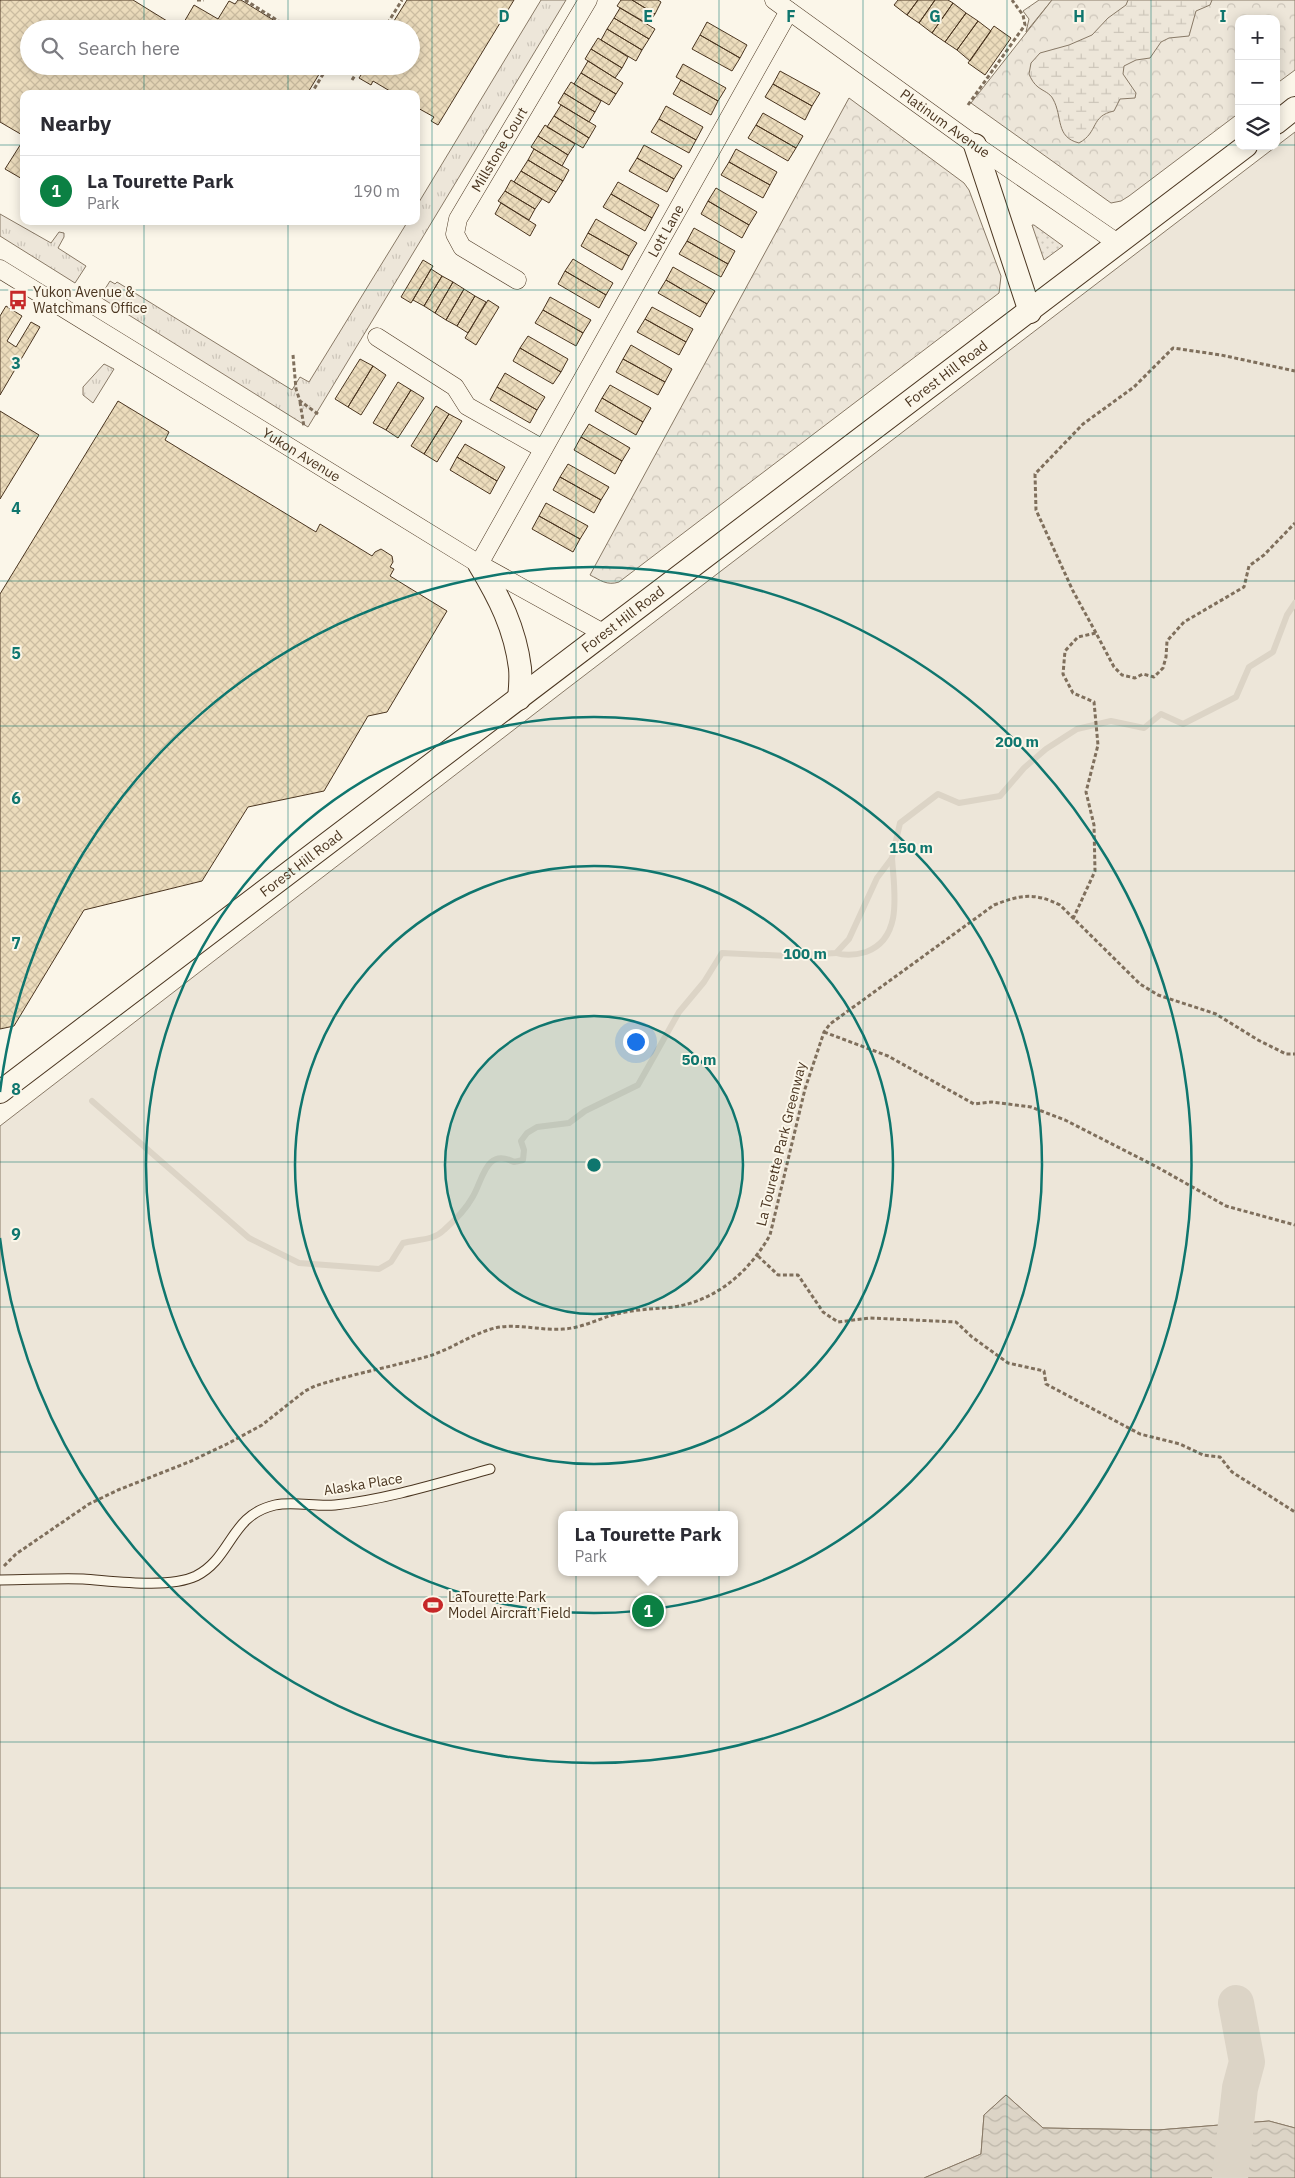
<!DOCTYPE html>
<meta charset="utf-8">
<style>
:root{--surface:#fff;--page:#f2f2f3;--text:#2b2b33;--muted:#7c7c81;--line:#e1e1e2;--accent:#0b8043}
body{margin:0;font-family:"IBM Plex Sans",sans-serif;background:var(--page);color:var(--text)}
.controls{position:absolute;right:15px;top:15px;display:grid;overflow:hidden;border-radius:10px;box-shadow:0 2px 12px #0003}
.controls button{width:45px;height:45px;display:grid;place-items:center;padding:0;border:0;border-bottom:1px solid var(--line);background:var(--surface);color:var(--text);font:25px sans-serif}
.you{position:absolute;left:635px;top:1041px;width:18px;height:18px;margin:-12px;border:4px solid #fff;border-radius:50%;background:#1a73e8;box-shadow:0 0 0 8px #1a73e833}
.badge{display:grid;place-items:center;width:32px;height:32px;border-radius:50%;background:var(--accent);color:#fff;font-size:16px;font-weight:700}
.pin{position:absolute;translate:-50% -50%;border:2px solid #fff;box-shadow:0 1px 5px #0006}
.popup{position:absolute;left:558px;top:1511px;width:180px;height:65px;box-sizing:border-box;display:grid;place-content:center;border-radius:10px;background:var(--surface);filter:drop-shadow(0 1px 4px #0005);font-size:16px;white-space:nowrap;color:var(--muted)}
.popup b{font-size:19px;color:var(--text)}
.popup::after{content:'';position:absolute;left:50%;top:100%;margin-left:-10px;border:10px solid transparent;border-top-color:var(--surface)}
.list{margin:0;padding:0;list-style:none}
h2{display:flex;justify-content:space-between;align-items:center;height:65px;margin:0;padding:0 20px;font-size:21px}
h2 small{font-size:16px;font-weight:400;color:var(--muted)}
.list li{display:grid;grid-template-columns:32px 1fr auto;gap:15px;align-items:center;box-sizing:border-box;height:70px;padding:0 20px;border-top:1px solid var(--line)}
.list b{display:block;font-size:19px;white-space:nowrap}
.list p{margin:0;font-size:16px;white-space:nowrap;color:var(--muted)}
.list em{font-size:16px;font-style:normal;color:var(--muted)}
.icon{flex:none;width:28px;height:28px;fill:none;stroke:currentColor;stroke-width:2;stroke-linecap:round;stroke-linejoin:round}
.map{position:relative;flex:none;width:1295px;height:2178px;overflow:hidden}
.search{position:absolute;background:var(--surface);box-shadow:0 2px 12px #0003;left:20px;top:20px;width:400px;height:55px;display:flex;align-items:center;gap:12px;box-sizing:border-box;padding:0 18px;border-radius:28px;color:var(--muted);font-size:19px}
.panel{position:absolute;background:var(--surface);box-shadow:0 2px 12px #0003;left:20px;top:90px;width:400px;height:135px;border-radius:10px}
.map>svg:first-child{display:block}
.grass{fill:url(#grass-tufts);stroke:#887966}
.forest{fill:url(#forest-crowns);stroke:#887966}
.wetland{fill:url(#wetland-marsh);stroke:#887966}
.park{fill:#ede6d9;stroke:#887966;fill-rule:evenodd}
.garden{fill:url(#garden-dots);stroke:#887966}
.water{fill:url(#water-waves);stroke:#887966}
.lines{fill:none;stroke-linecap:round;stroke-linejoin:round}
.stream{stroke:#dcd4c6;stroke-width:6}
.river{stroke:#dcd4c6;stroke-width:36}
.building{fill:url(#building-cross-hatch);stroke:#4a3520}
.service-casing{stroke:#4a3520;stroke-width:11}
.minor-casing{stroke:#4a3520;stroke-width:19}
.tertiary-casing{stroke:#4a3520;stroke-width:24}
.path{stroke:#7f6f5c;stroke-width:3;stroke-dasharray:4 2.5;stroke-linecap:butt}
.service{stroke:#fbf6e9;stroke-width:9}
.minor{stroke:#fbf6e9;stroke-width:18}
.tertiary{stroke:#fbf6e9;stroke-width:22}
.grid{fill:none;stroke:#0f766e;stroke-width:1;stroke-opacity:0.55}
.ring{fill:none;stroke:#0f766e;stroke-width:2.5}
.labels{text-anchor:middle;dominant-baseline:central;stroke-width:4;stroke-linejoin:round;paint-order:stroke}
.street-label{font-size:14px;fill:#4a3520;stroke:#fbf6e9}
.poi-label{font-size:14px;fill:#4a3520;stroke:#fbf6e9;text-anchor:start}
.grid-label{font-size:16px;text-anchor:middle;font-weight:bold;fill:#0f766e;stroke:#fbf6e9;stroke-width:4;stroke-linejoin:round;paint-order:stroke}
.centre{fill:#0f766e;stroke:#fbf6e9;stroke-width:2.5}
.ring-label{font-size:15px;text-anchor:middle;font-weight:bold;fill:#0f766e;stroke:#fbf6e9;stroke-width:4;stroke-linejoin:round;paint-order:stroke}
</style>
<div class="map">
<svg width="1295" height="2178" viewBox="0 0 1295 2178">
<defs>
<pattern id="grass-tufts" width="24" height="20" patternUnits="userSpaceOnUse" patternTransform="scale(1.25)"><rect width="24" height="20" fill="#ede6d9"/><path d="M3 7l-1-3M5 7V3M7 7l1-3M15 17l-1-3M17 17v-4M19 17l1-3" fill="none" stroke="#cdc6ba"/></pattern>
<pattern id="forest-crowns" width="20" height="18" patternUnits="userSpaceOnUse" patternTransform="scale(1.25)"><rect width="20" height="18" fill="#ede6d9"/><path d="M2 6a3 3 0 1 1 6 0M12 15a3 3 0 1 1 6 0" fill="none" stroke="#cdc6ba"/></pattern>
<pattern id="wetland-marsh" width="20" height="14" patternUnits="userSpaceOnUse" patternTransform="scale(1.25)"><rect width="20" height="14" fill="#ede6d9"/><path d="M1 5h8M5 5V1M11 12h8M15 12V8" fill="none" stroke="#cdc6ba"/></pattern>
<pattern id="garden-dots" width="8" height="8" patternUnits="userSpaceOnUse" patternTransform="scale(1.25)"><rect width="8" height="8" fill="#ede6d9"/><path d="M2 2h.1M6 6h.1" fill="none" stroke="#cdc6ba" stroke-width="1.8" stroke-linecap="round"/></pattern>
<pattern id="water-waves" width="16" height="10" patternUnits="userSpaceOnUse" patternTransform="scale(1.25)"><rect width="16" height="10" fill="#dcd4c6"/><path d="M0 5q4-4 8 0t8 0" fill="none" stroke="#beb7aa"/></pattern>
<pattern id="building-cross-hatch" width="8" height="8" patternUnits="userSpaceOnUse" patternTransform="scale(1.25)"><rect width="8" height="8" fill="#ecdcbc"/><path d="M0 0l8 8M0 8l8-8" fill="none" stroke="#ccbda1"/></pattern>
</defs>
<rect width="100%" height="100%" fill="#fbf6e9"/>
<path class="grass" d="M541,0H566L308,427L100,297L110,281L115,284L117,282L292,390L300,377L309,382L408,221H416V207Z
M1039,0H1052L1026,32L1029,19L1023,11Z
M0,214L51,243L59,232L64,233V237L58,248L86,266L75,283L0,236Z
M104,364L114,369L93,403L83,395V387Z"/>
<path class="forest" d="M1052,0H1295V70L1276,84V19H1239V113L1129,196L1121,201L1111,203L971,103Z
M849,98L964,183L969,190L1001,276L999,293L619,582C607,586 600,580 590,575Z"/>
<path class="wetland" d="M1128,0H1212L1210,5L1196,11L1189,36L1169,38L1161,42L1150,58L1136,60L1124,66L1123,74L1136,93L1135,98L1120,99L1114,111C1090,116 1099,132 1079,143C1055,137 1063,117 1053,99C1050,93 1043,91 1038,87C1034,84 1031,79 1029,74L1031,63L1040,53L1069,45L1092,35L1108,18L1126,5Z"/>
<path class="park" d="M1295,132V2128L1269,2121L1158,2130L1043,2128L1006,2095L984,2115L981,2154L924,2178H0V1126L568,688ZM562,1515H734V1572H562Z"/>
<path class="garden" d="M1032,225H1034L1063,246L1044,260Z"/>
<path class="water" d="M1006,2095L1043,2128L1158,2130L1269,2121L1295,2128V2178H924L981,2154L984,2115Z"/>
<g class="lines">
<path class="stream" d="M836,953C846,956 856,955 866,952C904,938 894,890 892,858
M92,1101L249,1238L299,1263L379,1269L391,1262L403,1243C417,1239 433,1241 444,1230C453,1222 466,1209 472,1198C483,1181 485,1147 514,1162L523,1160L524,1150L521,1141L527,1133L537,1127L569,1123L585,1111L638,1085L679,1012L704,982L722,953L788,956L836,953L849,939L877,878L892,858L900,823L938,794L959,803L1000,796L1024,768L1046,749L1077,729L1111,721L1144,728L1161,714L1183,724L1236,697L1249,667L1273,652L1287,615L1295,603"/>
<path class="river" d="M1230,2178L1240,2088L1247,2062L1236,2003"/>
</g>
<path class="building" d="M0,0H133L180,29H29V66H324L307,94H24V136L0,122Z
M238,0H241L288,29H180L194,5L218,19L229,1L235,4Z
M407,0H514L438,125L431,121L434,117L416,107V94H395L373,81L371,85L359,78L367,66H411V29H389Z
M621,0H632L655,14L648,24L617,6Z
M632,0H658L661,2L655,14Z
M898,0H918L907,15L894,5Z
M918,0H935L919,23L907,15Z
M935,0H948L953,3L932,33L919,23Z
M953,3L966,13L945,42L932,33Z
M620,8L655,29L649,39L614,18Z
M966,13L978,21L957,50L945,42Z
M614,18L649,39L642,50L607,29Z
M978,21L991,31L970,61L957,50Z
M707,22L747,45L740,58L700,35Z
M994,26L1011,38L985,75L968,63Z
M607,29L642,50L636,61L601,40Z
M700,35L740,58L732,71L692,49Z
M598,38L628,57L622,68L591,49Z
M591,49L622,68L615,78L585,59Z
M588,61L623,83L616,94L581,73Z
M683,64L726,88L718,101L676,77Z
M780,71L820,93L812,106L773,84Z
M581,73L616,94L609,105L574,84Z
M681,80L718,101L711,115L673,94Z
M571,82L601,101L595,112L564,93Z
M773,84L812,106L805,120L765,97Z
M564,93L595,112L589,122L558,103Z
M561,105L596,126L589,138L554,116Z
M666,106L703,127L696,140L659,119Z
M763,113L803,136L796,148L756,125Z
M554,116L589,138L583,148L547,127Z
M659,119L696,140L689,153L651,132Z
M545,125L575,144L568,155L538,136Z
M756,125L796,148L788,161L748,138Z
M538,136L568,155L562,166L531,147Z
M24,139V180L5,169Z
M644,145L682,166L674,179L637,158Z
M534,149L569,170L563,181L528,160Z
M736,149L777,172L770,185L729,162Z
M637,158L674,179L667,192L629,171Z
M528,160L563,181L556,192L521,171Z
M729,162L770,185L763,198L721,175Z
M521,171L556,192L549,203L514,182Z
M511,180L542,199L535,209L505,191Z
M618,182L659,205L652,218L611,194Z
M716,188L757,212L749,225L708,201Z
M505,191L535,209L529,220L498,201Z
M611,194L652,218L645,231L603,207Z
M708,201L749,225L742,238L701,214Z
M501,203L536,225L530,236L495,214Z
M596,219L637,243L629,256L588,233Z
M694,228L735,251L728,264L687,241Z
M588,233L629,256L622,270L581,246Z
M687,241L728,264L721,277L679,254Z
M573,259L613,283L606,295L565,271Z
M423,260L433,266L411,303L401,297Z
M673,267L715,291L707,304L666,280Z
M431,269L442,276L424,306L413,300Z
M565,271L606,295L599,308L558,284Z
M442,276L453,282L435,313L424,306Z
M666,280L707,304L700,317L658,293Z
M453,282L464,289L446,320L435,313Z
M464,289L475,296L457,326L446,320Z
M475,296L486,302L468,333L457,326Z
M550,297L591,320L583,333L543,310Z
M488,300L499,307L476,345L465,338Z
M6,306L22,316L7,341L16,347L31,322L40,327L0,395V316Z
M652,307L693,329L686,342L645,319Z
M543,310L583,333L576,346L535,323Z
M645,319L686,342L679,355L637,332Z
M528,336L568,359L561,372L520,348Z
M631,345L672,369L665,382L623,359Z
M520,348L561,372L553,384L513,361Z
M360,359L373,366L348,407L335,399Z
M623,359L665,382L658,395L616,372Z
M373,366L386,375L361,415L348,407Z
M505,373L545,397L537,410L497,387Z
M398,382L411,390L386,430L373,423Z
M610,385L651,408L643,422L602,398Z
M497,387L537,410L530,423L490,400Z
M411,390L424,398L398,438L386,430Z
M602,398L643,422L636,435L595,411Z
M118,401L169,432L165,440L316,532L320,524L372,556L375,552L381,549L392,556L393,562L390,567L394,569L390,576L447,611L387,712L368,716L324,791L248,807L202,881L84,910L14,1026L0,1029V594Z
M436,406L449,414L424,454L411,446Z
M0,411L39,435L0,499Z
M449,414L462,421L437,462L424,454Z
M589,424L630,448L622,461L581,437Z
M581,437L622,461L615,474L574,450Z
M465,444L505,467L497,481L457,457Z
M457,457L497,481L490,494L450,470Z
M568,464L609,487L601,500L560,477Z
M560,477L601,500L594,513L553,490Z
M546,503L588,526L580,539L539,516Z
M539,516L580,539L573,552L532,529Z"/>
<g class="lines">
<defs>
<path id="service" d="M0,1580C28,1580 56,1578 83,1579C114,1581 168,1589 196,1576C232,1558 230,1515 275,1505C294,1501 316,1507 335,1505C388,1499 439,1483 490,1469"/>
<g id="minor">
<path id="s1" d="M774,0L975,145L1119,244"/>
<path id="s2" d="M0,269L479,564L605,634"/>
<path id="s3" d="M517,280L462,247L455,234L458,219L588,0"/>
<path d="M377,337L455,387L467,406L543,449"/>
<path id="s4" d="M479,564L789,11"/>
</g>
<g id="tertiary">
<path d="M1276,123L1295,108"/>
<path d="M975,145L1030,312"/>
<path d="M479,564C499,597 515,628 520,668C521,678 520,689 519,699"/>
<path id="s5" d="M0,1092L1246,146"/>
</g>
</defs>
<use href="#service" class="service-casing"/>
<use href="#minor" class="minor-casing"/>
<use href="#tertiary" class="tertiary-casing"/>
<path class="path" d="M197,0H204
M245,0L291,29
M384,29L402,0
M352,80L361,66
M311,94L328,66
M968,105L1025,25L1023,15L1012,0
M293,355L296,389L300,401L318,414
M300,402L304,427
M1096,633L1073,591L1036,510L1035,474L1083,424L1134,387L1173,348L1221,355L1295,371
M1073,919L1095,871L1094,825L1086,792L1098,745L1094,702L1073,693L1063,674L1065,651L1078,637L1096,633L1114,667L1122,675L1135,678L1143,674L1154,677L1163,668L1166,657L1167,641L1184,622L1244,587L1249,566L1264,555L1295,523
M824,1032L888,1056L974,1104L992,1102L1031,1107L1065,1120L1157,1167L1226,1206L1295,1225
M758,1256L778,1275H798L823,1312L838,1322L870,1318L956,1322L972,1337L1008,1363L1044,1371L1046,1384L1140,1434L1180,1444L1203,1455L1220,1457L1232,1472L1295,1512
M4,1566L16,1554L89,1504L118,1490L189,1462L227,1444L262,1425L305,1391L315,1386C352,1374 391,1367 429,1356C452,1349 471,1334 495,1328C517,1323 541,1331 563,1329C584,1328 601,1317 621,1313C638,1309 656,1309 674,1307C717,1300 749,1272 770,1235L805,1089L824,1032L830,1024L994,905C1020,895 1034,892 1060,905L1140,984L1158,995L1216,1014L1258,1040L1286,1054H1295"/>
<use href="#service" class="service"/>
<use href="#minor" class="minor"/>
<use href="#tertiary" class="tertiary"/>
</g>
<path class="grid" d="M144,0V29M288,0V29M432,0V2178M576,0V2178M719,0V2178M863,0V2178M1007,0V2178M1151,0V2178M144,66V94M288,66V94M0,145H24M416,145H1239M1276,145H1295M144,221V2178M288,221V2178M0,290H1295M0,436H1295M0,581H1295M0,726H1295M0,871H1295M0,1016H1295M0,1162H1295M0,1307H1295M0,1452H1295M0,1597H1295M0,1742H1295M0,1888H1295M0,2033H1295"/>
<circle cx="594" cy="1165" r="149" fill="#0f766e" fill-opacity=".12"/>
<g class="ring">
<circle cx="594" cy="1165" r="149"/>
<circle cx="594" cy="1165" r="299"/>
<circle cx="594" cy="1165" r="448"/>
<path d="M0 1092A598 598 0 1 1 0 1238"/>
</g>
<defs>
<symbol id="bus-bare" viewBox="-9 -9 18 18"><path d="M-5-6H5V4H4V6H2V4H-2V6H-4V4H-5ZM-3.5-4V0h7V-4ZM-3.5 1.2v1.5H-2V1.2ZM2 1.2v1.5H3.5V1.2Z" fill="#c62828" stroke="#fbf6e9" stroke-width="2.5" paint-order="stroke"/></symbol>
<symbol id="stadium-bare" viewBox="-9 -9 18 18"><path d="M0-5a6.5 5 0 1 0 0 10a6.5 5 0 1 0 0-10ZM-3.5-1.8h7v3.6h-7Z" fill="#c62828" stroke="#fbf6e9" stroke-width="2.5" paint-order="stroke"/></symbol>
</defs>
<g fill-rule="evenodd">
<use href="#bus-bare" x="4" y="286" width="28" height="28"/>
<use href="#stadium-bare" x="419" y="1591" width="28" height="28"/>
</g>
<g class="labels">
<g class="street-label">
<text stroke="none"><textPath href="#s1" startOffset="211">Platinum Avenue</textPath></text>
<text stroke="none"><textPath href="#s3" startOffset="175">Millstone Court</textPath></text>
<text stroke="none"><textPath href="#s4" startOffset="382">Lott Lane</textPath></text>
<text stroke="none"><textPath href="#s5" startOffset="1188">Forest Hill Road</textPath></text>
<text stroke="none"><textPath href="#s2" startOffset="354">Yukon Avenue</textPath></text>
<text stroke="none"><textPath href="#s5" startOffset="782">Forest Hill Road</textPath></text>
<text stroke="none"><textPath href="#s5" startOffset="378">Forest Hill Road</textPath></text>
<text transform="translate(781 1144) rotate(-76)">La Tourette Park Greenway</text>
<text transform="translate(363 1484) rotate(-9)">Alaska Place</text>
</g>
<g class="poi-label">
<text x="33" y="292">Yukon Avenue &amp;<tspan x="33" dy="16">Watchmans Office</tspan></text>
<text x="448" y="1597">LaTourette Park<tspan x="448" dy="16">Model Aircraft Field</tspan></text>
</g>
</g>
<g class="grid-label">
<text x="504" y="22">D</text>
<text x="648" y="22">E</text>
<text x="791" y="22">F</text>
<text x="935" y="22">G</text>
<text x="1079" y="22">H</text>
<text x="1223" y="22">I</text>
<text x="16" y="369">3</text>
<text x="16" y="514">4</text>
<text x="16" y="659">5</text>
<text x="16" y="804">6</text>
<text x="16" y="949">7</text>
<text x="16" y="1095">8</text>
<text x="16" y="1240">9</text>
</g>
<circle cx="594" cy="1165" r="8" class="centre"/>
<g class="ring-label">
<text x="1017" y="747">200 m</text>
<text x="911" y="853">150 m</text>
<text x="805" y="959">100 m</text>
<text x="699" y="1065">50 m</text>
</g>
</svg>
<div class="controls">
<button>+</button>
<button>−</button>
<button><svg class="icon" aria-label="layers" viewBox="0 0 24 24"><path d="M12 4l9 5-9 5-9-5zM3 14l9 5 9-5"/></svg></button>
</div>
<div class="you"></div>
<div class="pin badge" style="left:648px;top:1611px">1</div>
<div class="popup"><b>La Tourette Park</b>Park</div>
<div class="search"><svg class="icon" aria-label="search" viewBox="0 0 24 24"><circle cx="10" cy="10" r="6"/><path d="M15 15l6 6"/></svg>Search here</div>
<section class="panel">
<h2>Nearby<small></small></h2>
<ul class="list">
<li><span class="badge">1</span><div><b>La Tourette Park</b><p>Park</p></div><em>190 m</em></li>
</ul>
</section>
</div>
